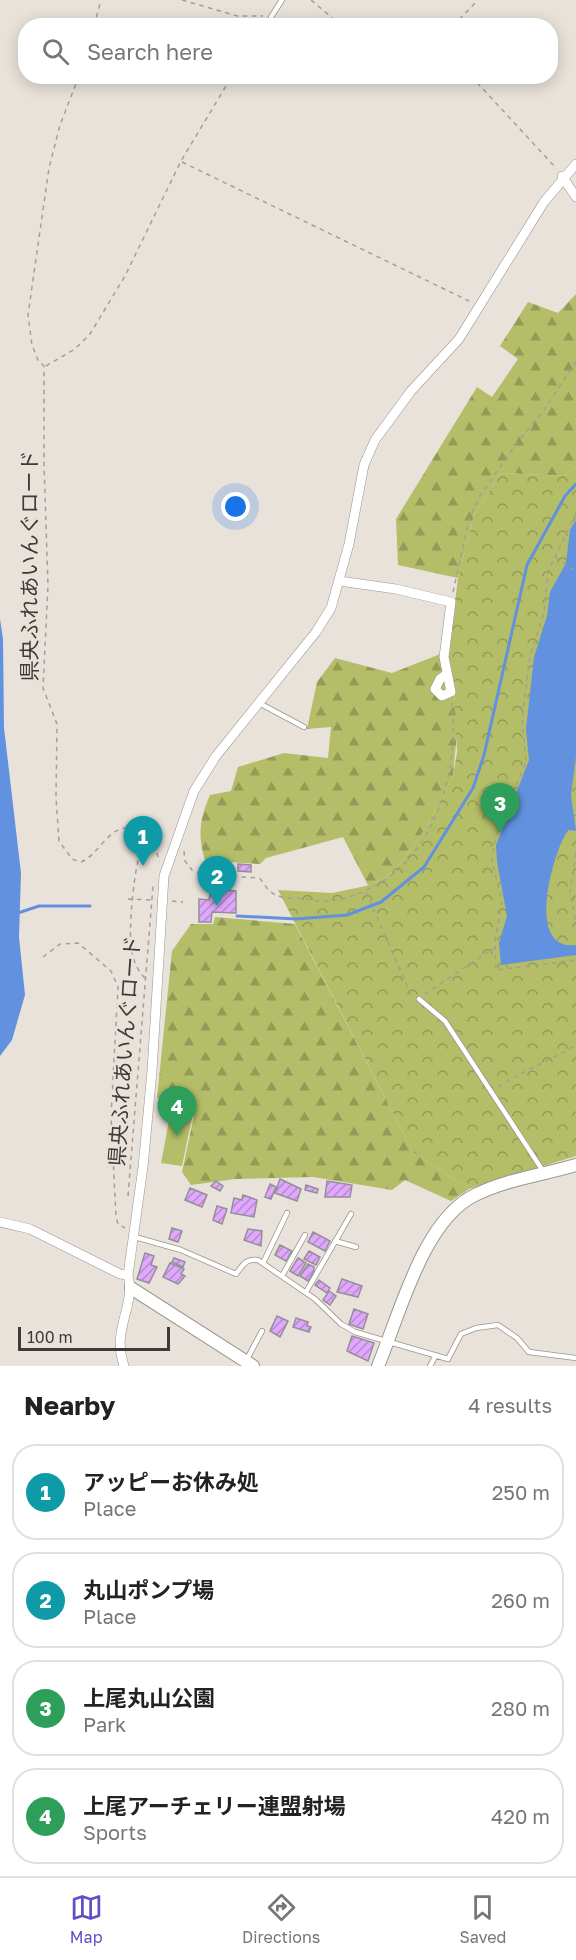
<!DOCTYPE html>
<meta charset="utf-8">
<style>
:root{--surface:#fff;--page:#f2f2f2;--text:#222;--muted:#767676;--line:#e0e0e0;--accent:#644ec7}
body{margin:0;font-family:"Golos Text","Noto Sans JP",sans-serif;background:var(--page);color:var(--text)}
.scale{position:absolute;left:18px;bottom:15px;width:152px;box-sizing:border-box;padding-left:6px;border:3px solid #3d3b38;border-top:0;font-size:16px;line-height:21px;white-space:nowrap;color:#3d3b38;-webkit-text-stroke:4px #e8e2da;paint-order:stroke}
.you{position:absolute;left:236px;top:507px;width:21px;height:21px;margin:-15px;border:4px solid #fff;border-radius:50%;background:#1a73e8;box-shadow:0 0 0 9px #1a73e833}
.badge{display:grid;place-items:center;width:39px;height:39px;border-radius:50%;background:var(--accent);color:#fff;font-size:20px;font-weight:700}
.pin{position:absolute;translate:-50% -50px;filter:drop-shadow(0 2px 3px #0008)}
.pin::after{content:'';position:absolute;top:32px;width:21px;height:18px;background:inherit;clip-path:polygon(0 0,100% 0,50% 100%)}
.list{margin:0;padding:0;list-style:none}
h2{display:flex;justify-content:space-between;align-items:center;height:78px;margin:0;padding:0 24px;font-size:26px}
h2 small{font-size:20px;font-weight:400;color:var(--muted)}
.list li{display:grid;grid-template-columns:39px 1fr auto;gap:18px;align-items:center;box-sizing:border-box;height:96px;margin:0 12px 12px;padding:0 12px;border:2px solid var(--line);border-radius:24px}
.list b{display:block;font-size:22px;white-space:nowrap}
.list p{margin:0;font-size:20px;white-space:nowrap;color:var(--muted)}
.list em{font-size:20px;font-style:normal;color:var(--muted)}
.icon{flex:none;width:33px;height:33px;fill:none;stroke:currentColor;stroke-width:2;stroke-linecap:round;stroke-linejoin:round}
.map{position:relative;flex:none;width:576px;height:1366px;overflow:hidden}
.search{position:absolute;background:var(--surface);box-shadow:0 3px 15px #0003;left:18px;right:18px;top:18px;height:66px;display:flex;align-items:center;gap:15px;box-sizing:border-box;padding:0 21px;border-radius:24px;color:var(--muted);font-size:22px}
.sheet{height:510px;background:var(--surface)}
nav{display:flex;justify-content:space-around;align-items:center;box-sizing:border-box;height:84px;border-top:2px solid var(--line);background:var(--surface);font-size:16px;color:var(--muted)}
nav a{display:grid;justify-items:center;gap:3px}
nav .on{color:var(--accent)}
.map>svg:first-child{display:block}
.forest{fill:url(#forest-firs)}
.park{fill:url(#park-crowns)}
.garden{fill:#b4bd67}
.water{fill:#6291df}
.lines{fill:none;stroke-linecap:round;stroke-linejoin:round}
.stream{stroke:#6291df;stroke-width:3}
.building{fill:url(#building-hatch);stroke:#948f97;stroke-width:1.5}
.lane-casing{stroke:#9b958e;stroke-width:6}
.street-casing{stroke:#9b958e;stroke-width:10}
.secondary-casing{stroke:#9b958e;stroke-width:14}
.path{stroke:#a39f99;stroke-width:1.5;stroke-dasharray:4.5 4.5;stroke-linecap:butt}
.lane{stroke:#fff;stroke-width:4.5}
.street{stroke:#fff;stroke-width:9}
.secondary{stroke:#fff;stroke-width:12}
.labels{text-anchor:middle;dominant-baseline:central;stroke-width:4.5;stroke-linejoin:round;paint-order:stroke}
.street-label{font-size:21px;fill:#3d3b38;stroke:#e8e2da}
</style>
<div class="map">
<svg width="576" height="1366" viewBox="0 0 576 1366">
<defs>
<pattern id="forest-firs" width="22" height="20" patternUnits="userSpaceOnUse" patternTransform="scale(1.5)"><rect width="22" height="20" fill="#b4bd67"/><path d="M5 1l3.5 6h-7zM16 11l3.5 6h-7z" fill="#949b56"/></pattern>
<pattern id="park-crowns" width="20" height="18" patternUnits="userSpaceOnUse" patternTransform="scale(1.5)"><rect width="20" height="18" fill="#b4bd67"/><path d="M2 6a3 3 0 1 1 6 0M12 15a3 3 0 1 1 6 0" fill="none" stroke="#949b56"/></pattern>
<pattern id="building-hatch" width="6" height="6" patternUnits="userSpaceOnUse" patternTransform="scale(1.5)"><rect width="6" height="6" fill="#e0a8fc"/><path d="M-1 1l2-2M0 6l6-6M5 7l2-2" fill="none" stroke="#b78acd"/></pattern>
</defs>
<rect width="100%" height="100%" fill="#e8e2da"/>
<path class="forest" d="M576,294V467L564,476L501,473L474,515L458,578L398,565L396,519L477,387L492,397L518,359L500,346L528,302L558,313Z
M448,651L458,724L453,776L427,826L404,859L388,876L368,885L343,837L266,858L260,864L228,862L221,871L209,872C198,842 197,824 210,795L231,791L238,767L284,753L328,758L331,727L307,729L317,682L335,658L392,673Z
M215,917L295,924L413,1152L469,1189L451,1201L405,1180L392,1190L313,1177L235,1179L191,1185L182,1172L196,1106L157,1098L172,951L191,924H213Z"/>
<path class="park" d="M576,467V1156L469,1189L413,1152L278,890L332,893L366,886L388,876L404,859L427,826L453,776L457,752L454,687L448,658L458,578L474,515L501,473L564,476Z"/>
<path class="garden" d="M172,1105L194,1108L182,1166L161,1163Z"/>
<path class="water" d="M576,520V756L571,795L576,831L568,830C553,852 524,951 576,945V955L501,965L499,943L507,916L497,862L496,845L529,760L526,729L534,657L547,616L550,592L566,563L570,530Z
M0,619L3,639L4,728L21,873L19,937L25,995L12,1040L0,1056Z"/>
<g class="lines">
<path class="stream" d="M18,913L39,906H90
M237,916L296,919L347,915L381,902L424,867L473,788L484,755L527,565L565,496L576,484"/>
</g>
<path class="building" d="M238,864L251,865V872L238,871Z
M211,889L236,891V913L212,912L211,922H199V899L209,900Z
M280,1179L301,1189L297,1201L275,1193Z
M216,1181L223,1186L220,1191L211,1186Z
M327,1181L352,1185L350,1197H325Z
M270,1184L276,1187L271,1199L265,1197Z
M306,1185L318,1189L317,1193L305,1190Z
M190,1188L207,1195L202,1207L185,1200Z
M243,1195L257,1200L254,1217L231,1213L234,1198L242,1200Z
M217,1206L227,1209L222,1224L213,1220Z
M172,1228L182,1231L178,1242L169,1239Z
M248,1229L262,1231L261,1246L244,1240Z
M313,1232L330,1241L325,1251L308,1242Z
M280,1245L292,1251L286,1261L275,1255Z
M309,1251L320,1257L316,1265L304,1259Z
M145,1253L154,1256L151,1265L157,1267L149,1283L137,1279Z
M174,1258L185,1262L183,1267L172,1262Z
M298,1258L306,1263L298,1276L290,1271Z
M170,1263L184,1269L181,1274L185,1276L178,1284L163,1277Z
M308,1264L314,1267V1272L308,1281L300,1276Z
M342,1279L362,1286L358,1297L337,1292Z
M319,1280L330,1288L327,1293L315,1285Z
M329,1291L336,1296L330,1305L323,1300Z
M354,1309L368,1314L363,1329L349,1324Z
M277,1316L288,1321L280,1337L270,1331Z
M296,1318L308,1322L307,1326L311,1327L309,1332L293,1327Z
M352,1336L374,1343L368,1361L347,1351Z"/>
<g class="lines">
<defs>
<path id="lane" d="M271,17L282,0
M259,703L304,727
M419,999L445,1021L543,1171
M135,1237L181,1250L236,1274C243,1265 246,1258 258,1260L315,1299L341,1324L355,1332L448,1359L461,1334L476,1328L498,1325L517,1338L529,1352L576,1358
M335,1241L356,1247
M263,1263L287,1213
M282,1276L305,1235
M306,1292L351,1214
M247,1359L262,1331
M430,1366L436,1355"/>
<path id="street" d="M562,176L576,197
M339,581L396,589L451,602L444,657L451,692L442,696L435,689L440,679L447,674
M0,1222L30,1229L120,1274L128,1275
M124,1366C111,1329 136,1307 128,1275L143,1167L152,1071L164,876L194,791L216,756L316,632L331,608L349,544L364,465L375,440L411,391L459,339L544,202L576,164"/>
<path id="secondary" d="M131,1288L253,1366
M378,1366C400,1314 423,1220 475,1195C507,1179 543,1175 576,1165"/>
</defs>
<use href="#lane" class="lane-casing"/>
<use href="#street" class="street-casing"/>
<use href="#secondary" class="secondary-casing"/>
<path class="path" d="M182,0L237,16H263
M311,0L342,26
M94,26L101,0
M453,26L478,0
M79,76L60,125L49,168L28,315L32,345L38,360L44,366V465L48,585L43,688L57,724L56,798L59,841L72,859L81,862C97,856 109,827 127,828C144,831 157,845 159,862
M471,76L556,168
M182,162L469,301
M46,366L75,349L90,334L125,276L181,161L232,76
M576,513L548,572L544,613L530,656L522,719L526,762L498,828L494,845L492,860L502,901L495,941L496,970L576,960
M555,557L576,572
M453,592L469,520L479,497L519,440L543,412L576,361
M184,851L185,861L192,870L204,875L259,878C264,882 266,889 271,892C280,900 296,897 307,899C325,904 343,900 360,893C433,865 460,774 452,703
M576,853L570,892L576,923
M366,892L411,995
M128,899L152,900
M172,901L183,902
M43,957L60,944L78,943L111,971L118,987L111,1116L116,1217L118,1224L125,1228
M145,978C139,973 134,962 132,953C127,934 135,851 146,837
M425,994L494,948
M498,1087C524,1070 550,1061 576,1045
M128,1196L153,886"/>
<use href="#lane" class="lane"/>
<use href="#street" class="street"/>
<use href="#secondary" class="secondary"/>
</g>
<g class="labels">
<g class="street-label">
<text transform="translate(29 566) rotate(-90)">県央ふれあいんぐロード</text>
<text transform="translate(124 1051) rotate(-86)">県央ふれあいんぐロード</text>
</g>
</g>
</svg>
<div class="scale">100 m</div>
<div class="you"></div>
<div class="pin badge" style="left:143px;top:866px;background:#0f9aa8">1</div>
<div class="pin badge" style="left:217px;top:906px;background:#0f9aa8">2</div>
<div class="pin badge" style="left:500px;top:833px;background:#2e9e5b">3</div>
<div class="pin badge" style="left:177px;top:1136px;background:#2e9e5b">4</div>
<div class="search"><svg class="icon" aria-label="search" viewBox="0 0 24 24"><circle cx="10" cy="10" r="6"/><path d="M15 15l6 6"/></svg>Search here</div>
</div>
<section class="sheet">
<h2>Nearby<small>4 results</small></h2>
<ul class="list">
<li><span class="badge" style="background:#0f9aa8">1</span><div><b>アッピーお休み処</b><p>Place</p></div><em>250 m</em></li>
<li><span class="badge" style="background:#0f9aa8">2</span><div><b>丸山ポンプ場</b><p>Place</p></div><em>260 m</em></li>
<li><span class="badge" style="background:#2e9e5b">3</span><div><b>上尾丸山公園</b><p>Park</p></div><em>280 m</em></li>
<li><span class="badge" style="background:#2e9e5b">4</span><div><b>上尾アーチェリー連盟射場</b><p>Sports</p></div><em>420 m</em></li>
</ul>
</section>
<nav>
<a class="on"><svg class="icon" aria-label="map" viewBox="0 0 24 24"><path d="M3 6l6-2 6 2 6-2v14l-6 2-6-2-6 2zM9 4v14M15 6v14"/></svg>Map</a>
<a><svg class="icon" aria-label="directions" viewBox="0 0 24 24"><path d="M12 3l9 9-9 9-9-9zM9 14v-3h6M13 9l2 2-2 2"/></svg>Directions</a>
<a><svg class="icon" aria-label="saved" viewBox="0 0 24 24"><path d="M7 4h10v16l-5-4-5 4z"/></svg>Saved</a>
</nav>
